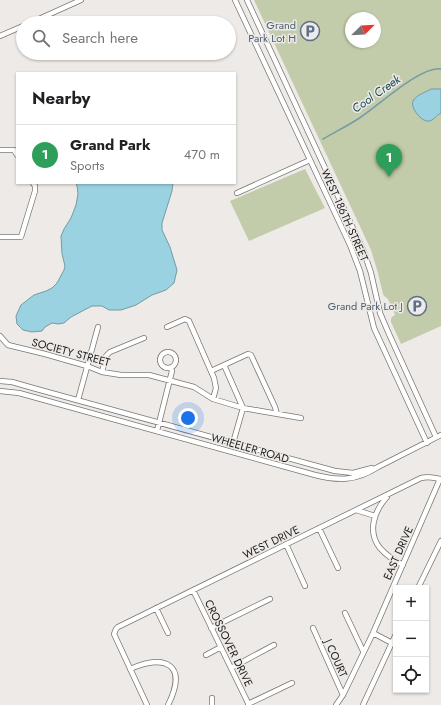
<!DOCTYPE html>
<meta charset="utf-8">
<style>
:root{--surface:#fff;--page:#f2f2f2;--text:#202124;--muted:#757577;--line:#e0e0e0;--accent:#7c3aed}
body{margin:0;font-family:Jost,sans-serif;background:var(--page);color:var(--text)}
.controls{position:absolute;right:12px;bottom:12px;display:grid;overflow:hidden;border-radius:0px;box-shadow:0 1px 3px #0004}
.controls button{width:36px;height:36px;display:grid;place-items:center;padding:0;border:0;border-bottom:1px solid var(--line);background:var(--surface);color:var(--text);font:20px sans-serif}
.compass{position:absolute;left:345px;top:12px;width:36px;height:36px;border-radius:50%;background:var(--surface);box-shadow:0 1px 3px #0004;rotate:66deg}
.you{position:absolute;left:188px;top:418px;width:14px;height:14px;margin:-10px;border:3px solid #fff;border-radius:50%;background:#1a73e8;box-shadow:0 0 0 6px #1a73e833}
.badge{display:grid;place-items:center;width:26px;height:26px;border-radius:50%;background:var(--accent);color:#fff;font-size:13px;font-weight:700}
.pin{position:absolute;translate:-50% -33px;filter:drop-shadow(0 1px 2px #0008)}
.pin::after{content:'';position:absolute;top:21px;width:14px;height:12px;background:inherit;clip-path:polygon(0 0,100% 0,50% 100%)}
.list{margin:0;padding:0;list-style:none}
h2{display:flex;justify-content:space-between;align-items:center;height:52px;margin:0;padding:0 16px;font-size:17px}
h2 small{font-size:13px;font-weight:400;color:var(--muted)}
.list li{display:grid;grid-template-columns:26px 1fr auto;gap:12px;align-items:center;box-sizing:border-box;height:60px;padding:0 16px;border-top:1px solid var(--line)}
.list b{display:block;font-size:15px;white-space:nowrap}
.list p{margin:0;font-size:13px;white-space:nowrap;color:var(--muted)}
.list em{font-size:13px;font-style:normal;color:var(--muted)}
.icon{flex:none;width:22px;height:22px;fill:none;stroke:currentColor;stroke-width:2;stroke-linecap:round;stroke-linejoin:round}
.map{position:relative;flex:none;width:441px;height:705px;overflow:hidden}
.search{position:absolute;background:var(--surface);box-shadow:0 1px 3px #0004;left:16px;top:16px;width:220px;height:44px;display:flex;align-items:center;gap:10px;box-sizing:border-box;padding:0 14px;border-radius:22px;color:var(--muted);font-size:15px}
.panel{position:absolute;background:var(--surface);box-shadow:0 1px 3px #0004;left:16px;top:72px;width:220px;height:112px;border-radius:0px}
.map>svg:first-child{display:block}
.green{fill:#c2ccaa;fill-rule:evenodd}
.water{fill:#9ad2e1;stroke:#749ba5}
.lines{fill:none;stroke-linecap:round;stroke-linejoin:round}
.stream{stroke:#749ba5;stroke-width:1.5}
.minor-casing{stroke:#797673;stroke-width:6}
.minor{stroke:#fff;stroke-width:4.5}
.labels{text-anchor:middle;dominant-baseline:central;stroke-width:3;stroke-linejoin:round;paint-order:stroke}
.service-label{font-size:11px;fill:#4e5e75;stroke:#edeae7;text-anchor:end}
.street-label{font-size:11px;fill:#1b1a19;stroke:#edeae7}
.water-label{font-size:12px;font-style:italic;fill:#1d4d58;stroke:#edeae7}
</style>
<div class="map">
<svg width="441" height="705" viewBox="0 0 441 705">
<rect width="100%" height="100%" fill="#edeae7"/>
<path class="green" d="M254,0H441V326L401,344L391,322C391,318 391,317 395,315L394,312L388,299L384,296L383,294L378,273L371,250ZM351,18H375V42H351Z
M305,169L325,208L249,241L230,201Z"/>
<path class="water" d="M431,89H441V113C436,115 434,121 428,121C422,122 410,108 413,101C416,95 426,92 431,89Z
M76,183H173L172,191L162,223V230L170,247L177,270L174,283L166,290L152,295L136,305L121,310H109L102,306H92L71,317L64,323L58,324L52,323L45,327L42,331L32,332L23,330L17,324L16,316L21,305L34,295L46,291L52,288L57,283L64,270L65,266L62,254L61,236L64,229L71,218L76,205L78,194L77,186Z"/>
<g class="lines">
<path class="stream" d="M323,139C335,132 347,126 358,119C376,108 421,65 441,69"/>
<defs>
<path id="minor" d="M235,0L350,245L360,271L374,328L427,443
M247,0L364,252L371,273L380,313L389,334L436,437
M30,23L81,0
M0,36L23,26
M0,150H14L17,155
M237,193L310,160
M0,237H21L35,191V186L33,183
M167,327L185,319L189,321L214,378L216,388L213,399
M0,336L8,345L45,354L87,366L102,372L121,375H149L194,387L213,399L243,408L301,418
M160 360a8 8 0 1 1 16 0a8 8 0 1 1-16 0Z
M224,365L243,408L233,443
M211,371L248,354L251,355L275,407L277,414
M102,372L106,356L110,352L144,338
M0,381L12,382L33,388L335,471L353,473L372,468
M0,391L19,393L315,475C339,481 356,481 378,467L441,435
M78,400L98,327
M157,431L172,371L171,368
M387,497C374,511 367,532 380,548C386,555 395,561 403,565
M356,510L375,516
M319,528L338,568
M286,544L305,586
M418,588L441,541
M193,590L249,705
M156,608L168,633
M345,613L363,651
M211,628L270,599
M313,628L343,695
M373,633L392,643
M206,655L221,647
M231,668L274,645
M130,669C166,653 188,665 168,705
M248,704L292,683
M147,705L114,634L116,629L118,627L421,478C429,476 434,478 441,479
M212,705V698
M336,705L343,695L373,633L440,479
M363,705L396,634"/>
</defs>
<use href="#minor" class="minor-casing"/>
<use href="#minor" class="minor"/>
</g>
<defs>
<symbol id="parking-ring" viewBox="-11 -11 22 22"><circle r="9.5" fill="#edeae7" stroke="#5c6f8a" stroke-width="1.5"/><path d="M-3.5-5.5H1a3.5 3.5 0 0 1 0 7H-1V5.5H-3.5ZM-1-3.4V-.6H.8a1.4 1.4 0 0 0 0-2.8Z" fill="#5c6f8a"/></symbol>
</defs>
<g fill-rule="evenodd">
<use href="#parking-ring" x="299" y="20" width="22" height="22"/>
<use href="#parking-ring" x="406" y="295" width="22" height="22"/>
</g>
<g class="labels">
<g class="service-label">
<text x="296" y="25">Grand<tspan x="296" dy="13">Park Lot H</tspan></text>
<text x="403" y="306">Grand Park Lot J</text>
</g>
<g class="street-label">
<text transform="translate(345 215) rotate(66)">WEST 186TH STREET</text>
<text transform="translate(71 352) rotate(15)">SOCIETY STREET</text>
<text transform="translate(250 448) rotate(16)">WHEELER ROAD</text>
<text transform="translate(271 542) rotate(-26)">WEST DRIVE</text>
<text transform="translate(398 553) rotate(-66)">EAST DRIVE</text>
<text transform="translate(229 643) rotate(64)">CROSSOVER DRIVE</text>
<text transform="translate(336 658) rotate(66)">J COURT</text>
</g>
<g class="water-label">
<text transform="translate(376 94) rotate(-35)">Cool Creek</text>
</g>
</g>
</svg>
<div class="controls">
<button>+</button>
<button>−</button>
<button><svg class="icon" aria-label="locate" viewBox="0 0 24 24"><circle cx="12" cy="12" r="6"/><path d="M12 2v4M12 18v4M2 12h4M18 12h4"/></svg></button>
</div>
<svg class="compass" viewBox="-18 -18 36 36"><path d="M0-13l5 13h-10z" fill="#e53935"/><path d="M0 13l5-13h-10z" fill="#757577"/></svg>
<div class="you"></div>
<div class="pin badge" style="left:389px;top:177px;background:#2e9e5b">1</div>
<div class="search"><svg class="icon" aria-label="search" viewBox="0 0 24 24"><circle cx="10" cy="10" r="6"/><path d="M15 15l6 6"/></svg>Search here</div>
<section class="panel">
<h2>Nearby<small></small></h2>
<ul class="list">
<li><span class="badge" style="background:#2e9e5b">1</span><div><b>Grand Park</b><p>Sports</p></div><em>470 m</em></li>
</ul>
</section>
</div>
